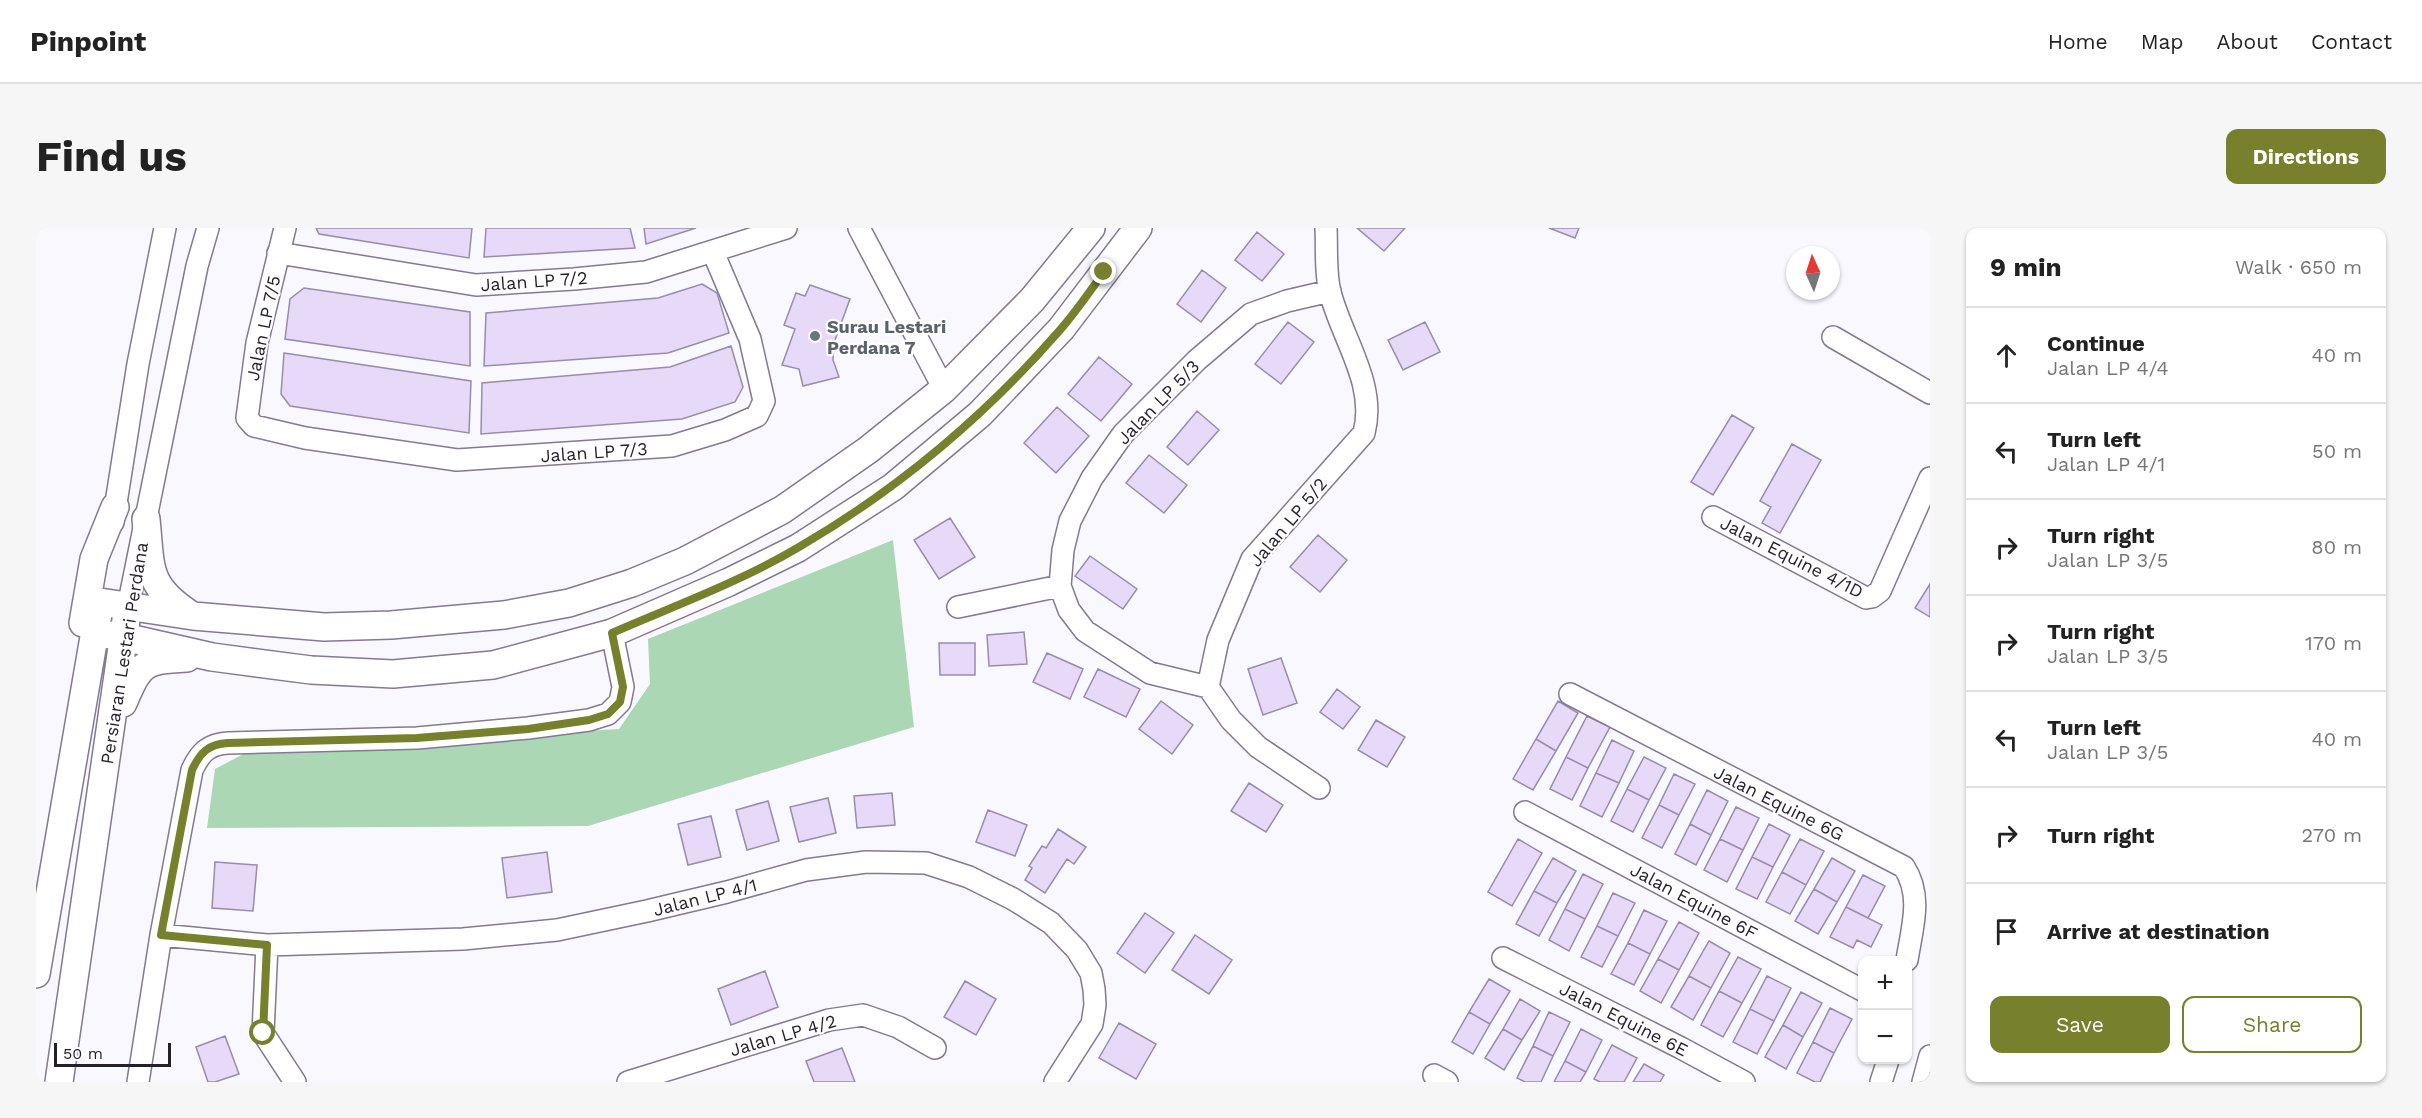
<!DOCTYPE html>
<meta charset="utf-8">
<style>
:root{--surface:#fff;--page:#f6f6f6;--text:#222;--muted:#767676;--line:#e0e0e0;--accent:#77802c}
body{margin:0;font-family:"Work Sans",sans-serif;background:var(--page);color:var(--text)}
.controls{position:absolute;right:18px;bottom:18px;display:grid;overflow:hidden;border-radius:12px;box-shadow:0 2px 4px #0004}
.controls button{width:54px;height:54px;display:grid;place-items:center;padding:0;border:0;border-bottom:2px solid var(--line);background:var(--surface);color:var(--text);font:30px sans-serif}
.compass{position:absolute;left:1750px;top:18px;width:54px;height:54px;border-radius:50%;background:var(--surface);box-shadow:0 2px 4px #0004;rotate:357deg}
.scale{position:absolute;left:18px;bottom:15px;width:117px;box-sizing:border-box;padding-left:6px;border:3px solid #241f2b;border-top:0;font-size:16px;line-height:21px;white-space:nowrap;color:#241f2b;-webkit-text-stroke:4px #fff;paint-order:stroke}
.stop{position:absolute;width:18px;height:18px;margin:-14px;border:4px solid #77802c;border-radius:50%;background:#fff}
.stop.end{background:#77802c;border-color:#fff;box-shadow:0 2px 6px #0008}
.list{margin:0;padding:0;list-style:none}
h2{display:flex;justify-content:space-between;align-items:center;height:78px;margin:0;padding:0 24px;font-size:26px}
h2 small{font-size:20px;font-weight:400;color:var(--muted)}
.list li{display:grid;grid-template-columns:39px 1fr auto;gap:18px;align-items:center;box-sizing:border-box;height:96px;padding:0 24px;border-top:2px solid var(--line)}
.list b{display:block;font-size:22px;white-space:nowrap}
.list p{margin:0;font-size:20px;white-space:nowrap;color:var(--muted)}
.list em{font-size:20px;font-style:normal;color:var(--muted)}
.actions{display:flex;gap:12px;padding:18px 24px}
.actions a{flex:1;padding:14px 0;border:2px solid var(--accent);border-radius:12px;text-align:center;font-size:21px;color:var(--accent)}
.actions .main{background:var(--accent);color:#fff}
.icon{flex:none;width:33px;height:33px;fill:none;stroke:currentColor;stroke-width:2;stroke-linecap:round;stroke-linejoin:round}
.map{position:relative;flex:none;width:1894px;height:854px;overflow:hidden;border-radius:12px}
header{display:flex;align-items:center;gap:36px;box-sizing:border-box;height:84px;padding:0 30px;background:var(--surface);border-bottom:2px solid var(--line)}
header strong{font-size:28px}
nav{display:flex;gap:33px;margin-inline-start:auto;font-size:21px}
.intro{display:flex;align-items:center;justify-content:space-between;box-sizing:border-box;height:144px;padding:0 36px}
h1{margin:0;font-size:42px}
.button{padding:15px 27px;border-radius:12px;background:var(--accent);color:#fff;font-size:21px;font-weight:700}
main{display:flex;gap:36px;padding:0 36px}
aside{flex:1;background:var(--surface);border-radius:12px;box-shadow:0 2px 4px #0004}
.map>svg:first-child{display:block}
.green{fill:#abd7b5}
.building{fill:#e6daf8;stroke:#988cab;stroke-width:1.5}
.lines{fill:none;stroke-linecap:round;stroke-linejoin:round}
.minor-casing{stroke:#837896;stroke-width:24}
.major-casing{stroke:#837896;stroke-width:30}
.minor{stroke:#fff;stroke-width:21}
.major{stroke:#fff;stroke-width:27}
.route{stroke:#77802c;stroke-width:8}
.worship-dot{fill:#6b7280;stroke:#fff;stroke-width:2}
.labels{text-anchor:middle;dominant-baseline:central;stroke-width:4.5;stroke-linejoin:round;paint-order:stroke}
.street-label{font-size:18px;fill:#241f2b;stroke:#fff}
.worship-label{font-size:18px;font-weight:bold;fill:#5b616d;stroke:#fff;text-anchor:start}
</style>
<header>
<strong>Pinpoint</strong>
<nav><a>Home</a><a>Map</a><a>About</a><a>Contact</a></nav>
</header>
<div class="intro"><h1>Find us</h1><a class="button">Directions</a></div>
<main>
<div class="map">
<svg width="1894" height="854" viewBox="0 0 1894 854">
<rect width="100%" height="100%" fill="#faf8ff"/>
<path class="green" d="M857,312L878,499L552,598L171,600L179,541L215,522L583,501L614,456L612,411Z"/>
<path class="building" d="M280,0H436L433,30L283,6Z
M450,0H594L599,20L448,29Z
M608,0H660L610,16Z
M1321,0H1369L1348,23Z
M1513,0H1543L1539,10Z
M1221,4L1248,26L1226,53L1199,32Z
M1166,42L1190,60L1165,94L1141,76Z
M666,56L681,65L693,105L632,125L448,138L450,85L622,70Z
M774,57L814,71L798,115L797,132L803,149L767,158L763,141L746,137L759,101L748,97L760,65L769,68Z
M268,60L434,84V138L249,111L254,71Z
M1252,94L1278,114L1245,156L1219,136Z
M1389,94L1404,124L1367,142L1352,112Z
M695,118L707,159L699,174L646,191L445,206L446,155L634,139Z
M248,125L435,153L433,205L254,178L245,166Z
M1063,129L1096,156L1065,193L1032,166Z
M1021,179L1053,208L1020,245L988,215Z
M1161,183L1183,202L1152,237L1131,219Z
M1696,187L1718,200L1677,267L1655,254Z
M1756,216L1785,232L1744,305L1726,295L1735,279L1724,273Z
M1113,227L1151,257L1128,285L1090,255Z
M914,290L939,329L903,351L878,312Z
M1282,307L1311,332L1284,364L1254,339Z
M1054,328L1101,361L1087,381L1039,348Z
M1894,356V389L1879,380Z
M988,404L991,436L953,438L951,407Z
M903,415H939V447H904Z
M1011,425L1047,441L1034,471L997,454Z
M1245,430L1261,475L1227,487L1212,441Z
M1062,441L1104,461L1090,489L1048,469Z
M1301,461L1324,479L1307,501L1284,484Z
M1125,473L1157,497L1136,526L1103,501Z
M1522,473L1542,485L1520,523L1500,511Z
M1551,488L1574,499L1552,540L1530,529Z
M1340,492L1369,509L1351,539L1322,522Z
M1500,511L1520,523L1497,562L1477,551Z
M1576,512L1598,523L1583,555L1560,545Z
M1530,529L1552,540L1536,572L1514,561Z
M1608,529L1630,540L1613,572L1591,561Z
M1560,545L1583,555L1566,589L1544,578Z
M1638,546L1659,556L1643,587L1623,577Z
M1213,555L1247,577L1230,604L1195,583Z
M1591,561L1613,572L1597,604L1575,593Z
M1671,562L1692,573L1675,607L1654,596Z
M856,565L859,597L821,600L818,568Z
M792,570L800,605L763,614L754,579Z
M732,573L743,613L711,622L700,582Z
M1623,577L1643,587L1626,620L1606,610Z
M1700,579L1723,590L1707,622L1684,611Z
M952,582L991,597L979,628L940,614Z
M675,588L685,629L652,637L642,596Z
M1654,596L1675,607L1660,637L1639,626Z
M1733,596L1754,607L1737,639L1716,629Z
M1022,601L1050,619L1038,636L1031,631L1009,665L989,652L996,640L993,638L1006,618L1010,620Z
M1482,611L1506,625L1476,678L1452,664Z
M1684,611L1707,622L1691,654L1668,642Z
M1764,611L1788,623L1770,657L1746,644Z
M511,624L516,664L471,670L466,630Z
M1716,629L1737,639L1721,671L1700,661Z
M1517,630L1540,643L1521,675L1498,663Z
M1796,630L1819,643L1801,674L1778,661Z
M179,634L221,637L217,683L176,680Z
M1746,644L1770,657L1754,686L1730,674Z
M1547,646L1567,656L1549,691L1529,681Z
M1827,647L1849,658L1832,690L1810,679Z
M1778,661L1801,674L1782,706L1759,693Z
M1498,663L1521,675L1503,708L1480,696Z
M1577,665L1599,675L1582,708L1561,698Z
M1810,679L1846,697L1835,719L1821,712L1817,720L1794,709Z
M1529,681L1549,691L1533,723L1513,712Z
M1608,682L1631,693L1614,726L1592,715Z
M1109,685L1138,705L1109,745L1081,725Z
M1643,694L1663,705L1643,742L1622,731Z
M1561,698L1582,708L1566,739L1545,729Z
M1159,707L1196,732L1173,766L1136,742Z
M1673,713L1694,725L1675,760L1653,748Z
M1592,715L1614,726L1598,757L1575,746Z
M1702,729L1725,741L1706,775L1683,763Z
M1622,731L1643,742L1625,775L1604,763Z
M729,743L742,779L695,797L682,761Z
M1653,748L1675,760L1657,792L1635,779Z
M1731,748L1755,760L1738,793L1714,781Z
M1453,751L1474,763L1454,796L1433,784Z
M929,753L960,771L940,807L908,789Z
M1683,763L1706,775L1687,809L1665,797Z
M1765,764L1786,775L1767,809L1747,797Z
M1484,771L1504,783L1486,812L1467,801Z
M1794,780L1816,791L1798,825L1777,814Z
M1714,781L1738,793L1721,826L1697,814Z
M1433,784L1454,796L1437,826L1416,814Z
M1513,784L1534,794L1517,828L1497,818Z
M1083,795L1120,816L1100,851L1063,830Z
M1747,797L1767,809L1750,841L1729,829Z
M1467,801L1486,812L1468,842L1449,830Z
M1545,801L1566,812L1550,844L1529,833Z
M189,808L203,846L179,854H172L160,819Z
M1777,814L1798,825L1784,854H1779L1761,845Z
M1576,817L1601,830L1588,854H1564L1558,851Z
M1497,818L1517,828L1505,854H1489L1481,850Z
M806,820L819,854H778L770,833Z
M1529,833L1550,844L1544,854H1518Z
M1608,836L1628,847L1624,854H1597Z"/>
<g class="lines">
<defs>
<path id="minor" d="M249,0L221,115L211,190L218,198L269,210L421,232L636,218L689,202L721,188L728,173L714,111L677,24
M823,0L908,161
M242,25L440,57L538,51L610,44L750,0
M1797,109L1894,165
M1677,289L1830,370L1836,369L1844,363L1894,250
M77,294L102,136L129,0
M1024,358L1033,382L1049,403L1114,445L1172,459L1195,492L1222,519L1283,560
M92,379L161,38L172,0
M922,379L1024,358L1027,322L1034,293L1056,250L1087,206L1161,132L1215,86L1251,73L1294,63
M1172,459L1182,412L1216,331L1328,205C1341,156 1306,111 1294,64C1289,45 1291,20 1290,0
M1534,466L1868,639C1887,668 1876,700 1871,732
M1489,584L1826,762
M125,707L231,717L427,711L521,702L611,683L691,664L770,642L830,634L890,635L933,649L977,671L1015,695L1041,722L1055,745L1058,761L1059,777L1056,796L1019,854
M231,717L227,805L259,854
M1467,730L1645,820L1708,854
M1398,847L1411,854
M102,854L125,707L156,542C164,525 172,516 192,515L381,510L492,500L553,492L572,486L584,474L587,459L576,405
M592,854L793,792L827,787L862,799L899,820
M1845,854L1852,832
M1887,854L1894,828"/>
<path id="major" d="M110,291C115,341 110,358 155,387
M47,395L58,331L79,279
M59,405L88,409L176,429L275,442L357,446L457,437L576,405L693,354L762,320L857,259L944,186L1025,101L1102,0
M87,475C104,435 107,432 151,430
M0,746L64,374L157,388L288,399L355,397L468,387L533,375L596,355L649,333L746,282L832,222L908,161L996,72L1055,0
M23,854L90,392"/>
</defs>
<use href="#minor" class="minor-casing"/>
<use href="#major" class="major-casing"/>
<use href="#minor" class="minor"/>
<use href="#major" class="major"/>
</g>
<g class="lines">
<path class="route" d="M227,805L231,717L125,707L156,542C164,525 172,516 192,515L381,510L492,501L553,492L572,486L584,474L587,459L576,405C638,378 704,354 763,319C861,262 949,188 1024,102C1040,84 1054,63 1068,44"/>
</g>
<circle class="worship-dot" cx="779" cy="108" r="6"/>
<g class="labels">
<g class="street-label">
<text transform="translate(498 53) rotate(-4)">Jalan LP 7/2</text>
<text transform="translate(227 100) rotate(-78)">Jalan LP 7/5</text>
<text transform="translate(1122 174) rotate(-46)">Jalan LP 5/3</text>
<text transform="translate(558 224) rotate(-4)">Jalan LP 7/3</text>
<text transform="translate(1252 294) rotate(-50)">Jalan LP 5/2</text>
<text transform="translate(1756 329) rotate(27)">Jalan Equine 4/1D</text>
<text transform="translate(88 425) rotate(-81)">Persiaran Lestari Perdana</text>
<text transform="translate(1743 575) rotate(27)">Jalan Equine 6G</text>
<text transform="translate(669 669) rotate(-14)">Jalan LP 4/1</text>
<text transform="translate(1658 673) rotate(28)">Jalan Equine 6F</text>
<text transform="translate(1588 791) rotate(27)">Jalan Equine 6E</text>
<text transform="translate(747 807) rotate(-16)">Jalan LP 4/2</text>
</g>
<g class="worship-label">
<text x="791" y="98">Surau Lestari<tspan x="791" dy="21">Perdana 7</tspan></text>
</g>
</g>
</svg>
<div class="controls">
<button>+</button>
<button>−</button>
</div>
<svg class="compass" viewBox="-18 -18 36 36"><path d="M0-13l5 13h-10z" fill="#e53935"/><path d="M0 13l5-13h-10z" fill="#767676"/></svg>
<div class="scale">50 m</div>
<div class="stop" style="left:227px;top:805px"></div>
<div class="stop end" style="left:1068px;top:44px"></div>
</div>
<aside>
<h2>9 min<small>Walk · 650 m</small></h2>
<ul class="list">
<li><svg class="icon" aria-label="ahead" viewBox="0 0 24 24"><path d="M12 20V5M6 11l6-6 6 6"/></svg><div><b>Continue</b><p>Jalan LP 4/4</p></div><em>40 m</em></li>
<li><svg class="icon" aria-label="left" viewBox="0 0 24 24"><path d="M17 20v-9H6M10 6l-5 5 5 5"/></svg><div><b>Turn left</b><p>Jalan LP 4/1</p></div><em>50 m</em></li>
<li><svg class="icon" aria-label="right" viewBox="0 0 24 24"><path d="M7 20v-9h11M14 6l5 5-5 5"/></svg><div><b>Turn right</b><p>Jalan LP 3/5</p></div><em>80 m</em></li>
<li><svg class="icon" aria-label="right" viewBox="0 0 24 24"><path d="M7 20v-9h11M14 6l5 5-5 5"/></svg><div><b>Turn right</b><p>Jalan LP 3/5</p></div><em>170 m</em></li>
<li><svg class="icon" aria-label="left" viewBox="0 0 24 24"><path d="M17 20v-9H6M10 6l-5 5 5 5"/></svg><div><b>Turn left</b><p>Jalan LP 3/5</p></div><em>40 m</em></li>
<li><svg class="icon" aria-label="right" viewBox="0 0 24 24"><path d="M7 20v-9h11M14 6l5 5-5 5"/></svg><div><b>Turn right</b></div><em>270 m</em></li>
<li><svg class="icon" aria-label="arrive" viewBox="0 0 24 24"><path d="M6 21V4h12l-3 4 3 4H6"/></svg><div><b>Arrive at destination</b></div></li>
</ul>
<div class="actions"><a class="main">Save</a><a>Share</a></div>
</aside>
</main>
